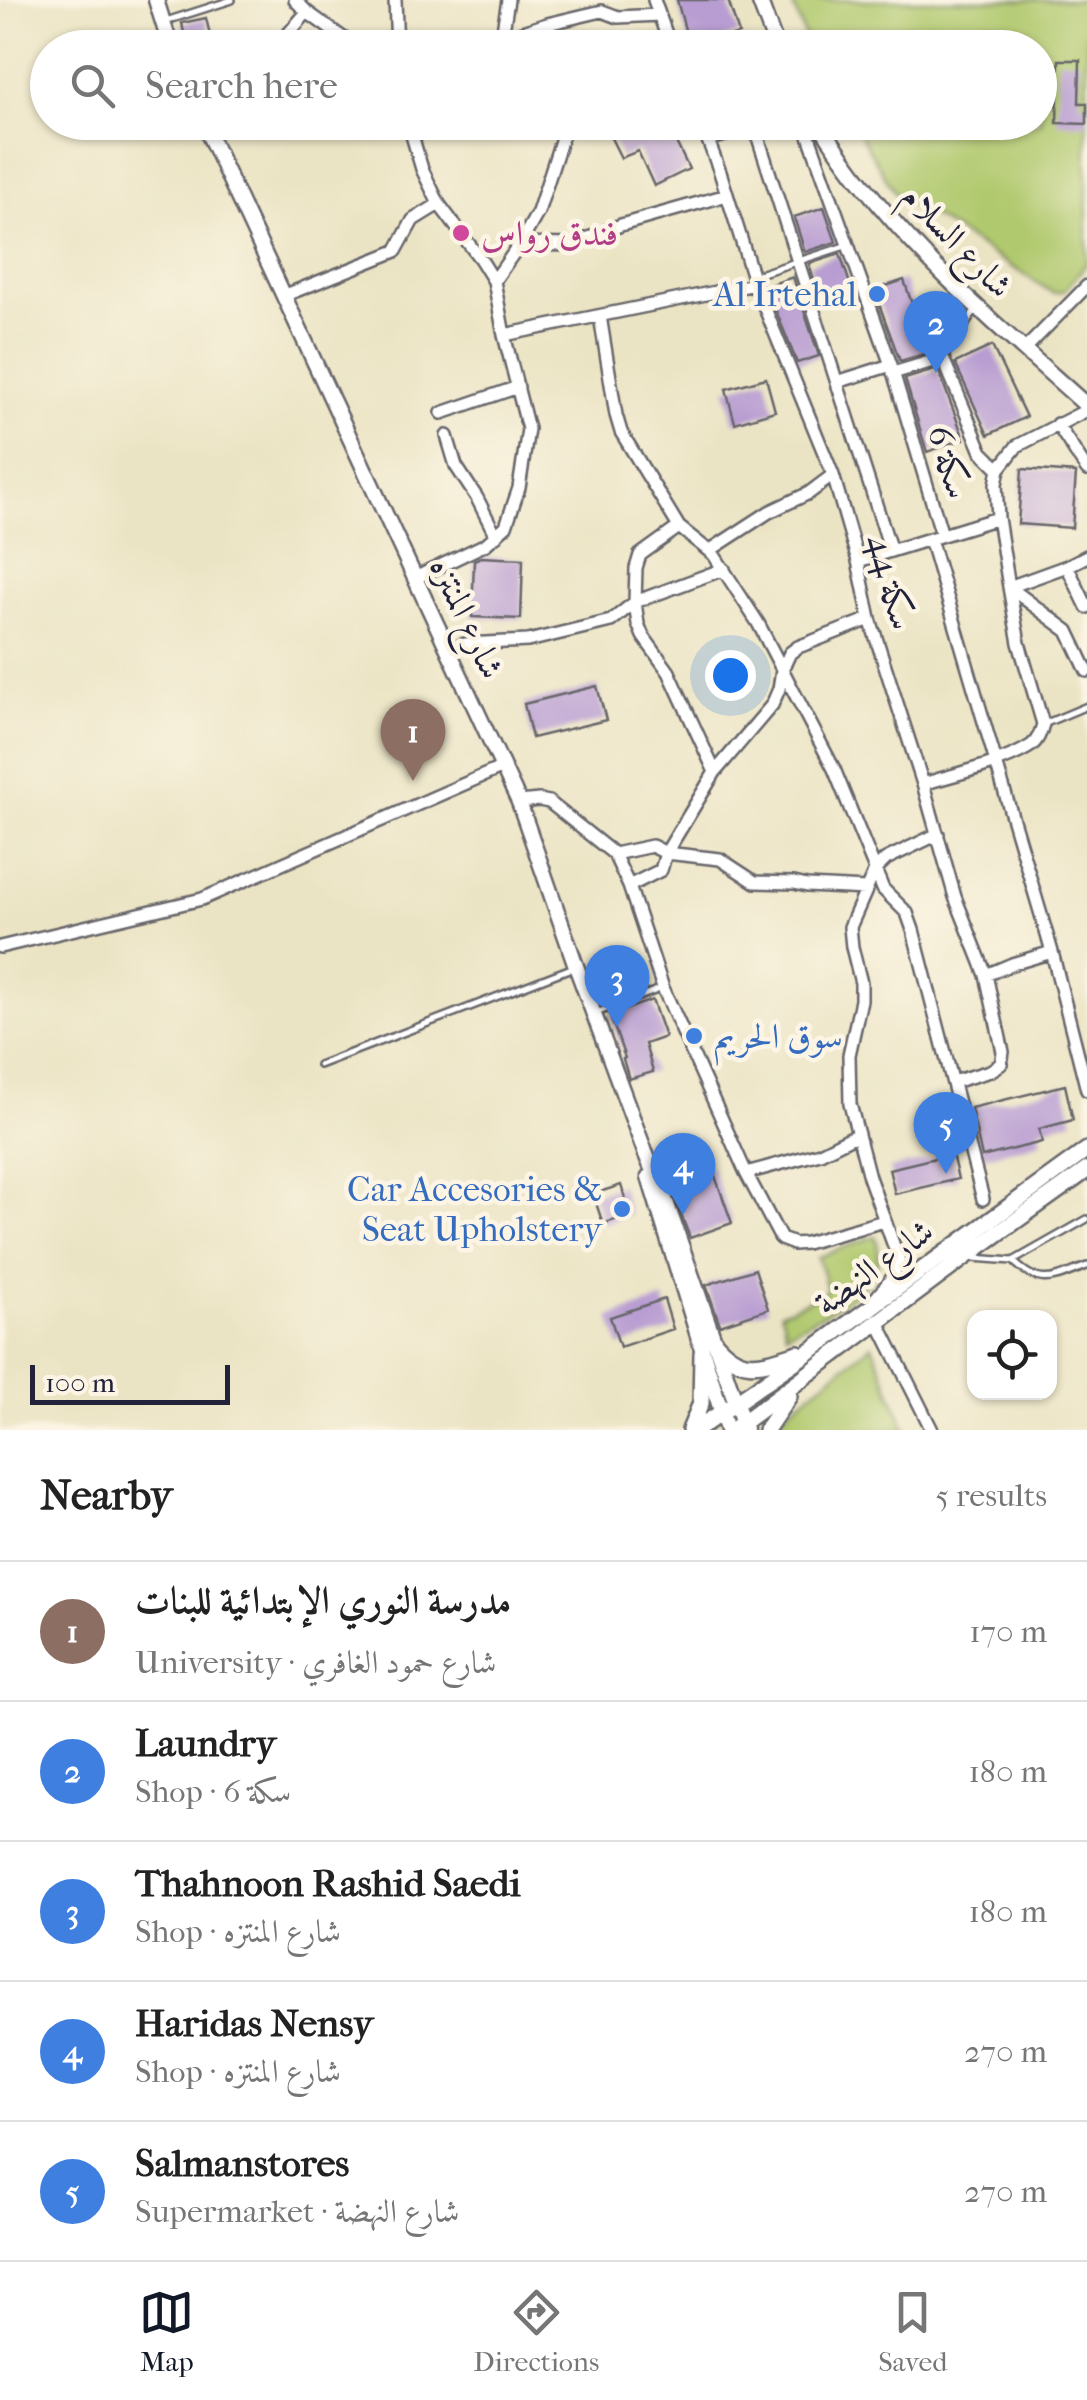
<!DOCTYPE html>
<meta charset="utf-8">
<style>
:root{--surface:#fff;--page:#f6f6f6;--text:#222;--muted:#767676;--line:#e0e0e0;--accent:#111827}
body{margin:0;font-family:"IM FELL French Canon",Amiri,serif;background:var(--page);color:var(--text)}
.controls{position:absolute;right:30px;bottom:30px;display:grid;overflow:hidden;border-radius:20px;box-shadow:0 2px 8px #0004}
.controls button{width:90px;height:90px;display:grid;place-items:center;padding:0;border:0;border-bottom:2px solid var(--line);background:var(--surface);color:var(--text);font:50px sans-serif}
.scale{position:absolute;left:30px;bottom:25px;width:200px;box-sizing:border-box;padding-left:10px;border:5px solid #22223b;border-top:0;font-size:28px;line-height:35px;white-space:nowrap;color:#22223b;-webkit-text-stroke:8px #fcf5e5;paint-order:stroke}
.you{position:absolute;left:730px;top:675px;width:35px;height:35px;margin:-25px;border:8px solid #fff;border-radius:50%;background:#1a73e8;box-shadow:0 0 0 15px #1a73e833}
.badge{display:grid;place-items:center;width:65px;height:65px;border-radius:50%;background:var(--accent);color:#fff;font-size:32px;font-weight:700}
.pin{position:absolute;translate:-50% -82px;filter:drop-shadow(0 2px 5px #0008)}
.pin::after{content:'';position:absolute;top:52px;width:35px;height:30px;background:inherit;clip-path:polygon(0 0,100% 0,50% 100%)}
.list{margin:0;padding:0;list-style:none}
h2{display:flex;justify-content:space-between;align-items:center;height:130px;margin:0;padding:0 40px;font-size:42px}
h2 small{font-size:32px;font-weight:400;color:var(--muted)}
.list li{display:grid;grid-template-columns:65px 1fr auto;gap:30px;align-items:center;box-sizing:border-box;height:140px;padding:0 40px;border-top:2px solid var(--line)}
.list b{display:block;font-size:38px;white-space:nowrap}
.list p{margin:0;font-size:32px;white-space:nowrap;color:var(--muted)}
.list em{font-size:32px;font-style:normal;color:var(--muted)}
.icon{flex:none;width:55px;height:55px;fill:none;stroke:currentColor;stroke-width:2;stroke-linecap:round;stroke-linejoin:round}
.map{position:relative;flex:none;width:1087px;height:1430px;overflow:hidden}
.search{position:absolute;background:var(--surface);box-shadow:0 2px 8px #0004;left:30px;right:30px;top:30px;height:110px;display:flex;align-items:center;gap:25px;box-sizing:border-box;padding:0 35px;border-radius:55px;color:var(--muted);font-size:38px}
.sheet{height:830px;background:var(--surface)}
nav{display:flex;justify-content:space-around;align-items:center;box-sizing:border-box;height:140px;border-top:2px solid var(--line);background:var(--surface);font-size:28px;color:var(--muted)}
nav a{display:grid;justify-items:center;gap:5px}
nav .on{color:var(--accent)}
.map>svg:first-child{display:block}
.green{fill:#b1c96e;stroke:#6a7654;stroke-width:2.5}
.building{fill:#b89dd2}
.lines{fill:none;stroke-linecap:round;stroke-linejoin:round}
.service-casing{stroke:#68666b;stroke-width:10}
.minor-casing{stroke:#68666b;stroke-width:16}
.tertiary-casing{stroke:#68666b;stroke-width:19}
.secondary-casing{stroke:#68666b;stroke-width:20}
.service{stroke:#fff;stroke-width:5}
.minor{stroke:#fff;stroke-width:11}
.tertiary{stroke:#fff;stroke-width:14}
.secondary{stroke:#fff;stroke-width:15}
.hotel-dot{fill:#d1479c;stroke:#fcf5e5;stroke-width:4}
.shop-dot{fill:#3f7fe0;stroke:#fcf5e5;stroke-width:4}
.labels{text-anchor:middle;dominant-baseline:central;stroke-width:9;stroke-linejoin:round;paint-order:stroke}
.hotel-label{font-size:35px;fill:#b23c85;stroke:#fcf5e5;text-anchor:start}
.street-label{font-size:35px;fill:#22223b;stroke:#fcf5e5}
.shop-label{font-size:35px;fill:#366cbe;stroke:#fcf5e5;text-anchor:end}
</style>
<div class="map">
<svg width="1087" height="1430" viewBox="0 0 1087 1430">
<rect width="100%" height="100%" fill="#fcf5e5"/>
<filter id="ink" filterUnits="userSpaceOnUse"><feTurbulence type="fractalNoise" baseFrequency=".01" numOctaves="2"/><feDisplacementMap in="SourceGraphic" scale="20" xChannelSelector="R" yChannelSelector="G"/><feConvolveMatrix kernelMatrix="1 2 1 2 8 2 1 2 1" color-interpolation-filters="sRGB"/></filter>
<filter id="wash" filterUnits="userSpaceOnUse"><feTurbulence type="fractalNoise" baseFrequency=".0048" numOctaves="4" result="noise"/><feDisplacementMap in="SourceGraphic" scale="40" xChannelSelector="R" yChannelSelector="G"/><feGaussianBlur stdDeviation="2.25" result="paint"/><feColorMatrix in="noise" values="0 0 0 0 0 0 0 0 0 0 0 0 0 0 0 0 0 1.4 0 .05"/><feComposite in="paint" operator="in"/></filter>
<g filter="url(#wash)">
<rect width="100%" height="100%" fill="#ebe4c4"/>
<path class="green" d="M791,0H1087V263L1064,291L1053,293L918,207L898,198L853,123L1040,122V48L809,47Z
M875,1236C895,1287 821,1314 786,1333L781,1312L822,1295L827,1289L818,1257Z
M872,1345L906,1430H776L787,1411Z"/>
<g id="blocks">
<path class="building" d="M677,0H728L739,34L690,48Z
M206,18L213,48H187L182,23Z
M1059,60H1080L1079,103H1087V124L1057,123Z
M616,122H661L669,140L674,138L689,169L654,186L638,151L621,158L611,138L621,133Z
M824,207L836,242L805,252L794,217Z
M840,254L853,293L821,303L809,264Z
M793,277L819,356L797,363L766,286Z
M904,280L918,322L921,321L931,352L900,361L874,290Z
M992,346L1026,417L988,435L955,363Z
M938,369L964,439L927,452L905,379Z
M766,378L775,411L735,423L726,389Z
M1022,469L1076,473L1072,528L1018,524Z
M481,557L523,559L521,619L472,617L474,560Z
M597,686L606,720L532,738L524,704Z
M636,970L643,989L607,1002L600,984Z
M652,1000L665,1037L645,1044L653,1072L629,1079L623,1059L625,1058L610,1015Z
M1065,1085L1073,1120L1039,1129L1042,1142L982,1157L971,1108Z
M952,1154L958,1179L895,1194L889,1169Z
M711,1165L732,1223L690,1238L668,1180Z
M621,1185L630,1215L603,1224L593,1194Z
M755,1269L768,1309L720,1325L706,1285Z
M664,1299L673,1329L620,1347L610,1317Z"/>
</g>
</g>
<g filter="url(#ink)">
<use href="#blocks" fill-opacity="0" stroke="#68666b" stroke-width="2.5"/>
<g class="lines">
<defs>
<path id="service" d="M163,22L232,0
M756,275L845,246
M945,356L975,311
M1044,724L1087,706
M596,1013L660,989
M319,1065L574,967
M973,1258L1013,1261L1087,1219
M1013,1261C1042,1289 1053,1278 1087,1266"/>
<path id="minor" d="M295,0L307,12L357,48
M395,0L397,48
M654,0L671,48
M547,24L559,48
M294,48L289,33L307,12
M472,48L547,24L602,11L618,17L659,15
M500,48L508,0
M408,122L422,169L439,204L481,260L494,281L504,335L528,429L519,488L506,526L486,544L415,578
M701,122L720,172L755,284L833,475L858,561L870,619L923,784L955,897L986,975L1003,1052L1001,1064L990,1071L953,1082
M804,122L891,365L942,535
M755,128L891,551
M411,133L442,122
M708,140L768,122
M520,244L571,245L621,225L727,195
M494,281L520,244L538,212L567,122
M283,296L396,251L413,220L439,204
M600,316L616,415L621,432L679,527L714,555L758,623L834,769L883,889L907,913L913,930L983,1199
M504,335L755,284
M1024,350L1087,286
M893,373L943,358L982,452L999,469L996,484L998,518L1009,587L1019,643L1043,724C1041,732 1038,740 1032,745C1008,762 952,775 923,784
M837,382L891,365
M442,413L518,387
M1057,424L1087,470
M447,436L456,466L477,498L496,536
M999,469L1017,446L1087,410
M679,527L640,555L636,568L635,602L638,624L643,636L669,672L715,772
M930,539L1052,952L1087,1090
M709,551L769,512L809,493L833,475
M858,561L998,518
M1067,566L1087,607
M1009,587L1068,631L1087,671
M1009,587L1067,566L1087,556
M450,650L465,644L528,641L611,621L635,602L724,569
M519,802L539,800L549,802L614,854L629,886L663,988L746,1173L781,1239L794,1244L806,1243L884,1221
M614,854L652,846L666,853L720,859L755,882L794,883L807,886L866,889
M629,886L661,870L666,853L715,772L772,705L779,689L782,670L790,653L798,647L870,619
M0,947L202,899L503,767
M986,975L1012,964L1052,952
M746,1173L820,1153L858,1134
M875,1299L893,1277L899,1260L869,1177L850,1104L849,1055L861,1000V983L852,947L850,927L875,870L886,859L938,834
M878,1322L932,1430"/>
<path id="tertiary" d="M156,0L171,48
M759,0L777,48
M203,122L519,802L576,966L645,1152L665,1199L745,1429
M819,122C889,235 989,318 1087,406
M649,1177L727,1430"/>
<path id="secondary" d="M713,1340C741,1374 760,1365 798,1353
M690,1430L701,1403L702,1353
M696,1430L816,1347L1087,1150
M733,1430L965,1257L1087,1170
M766,1430L789,1396"/>
</defs>
<use href="#service" class="service-casing"/>
<use href="#minor" class="minor-casing"/>
<use href="#tertiary" class="tertiary-casing"/>
<use href="#secondary" class="secondary-casing"/>
<use href="#service" class="service"/>
<use href="#minor" class="minor"/>
<use href="#tertiary" class="tertiary"/>
<use href="#secondary" class="secondary"/>
</g>
</g>
<circle class="hotel-dot" cx="461" cy="233" r="10"/>
<g class="shop-dot">
<circle cx="877" cy="294" r="10"/>
<circle cx="694" cy="1036" r="10"/>
<circle cx="622" cy="1209" r="10"/>
</g>
<g class="labels">
<g class="hotel-label">
<text x="481" y="233">فندق رواس</text>
</g>
<g class="street-label">
<text transform="translate(957 241) rotate(46)">شارع السلام</text>
<text transform="translate(949 462) rotate(73)">سكة 6</text>
<text transform="translate(891 582) rotate(75)">سكة 44</text>
<text transform="translate(467 618) rotate(65)">شارع المنتزه</text>
<text transform="translate(874 1267) rotate(-36)">شارع النهضة</text>
</g>
<g class="shop-label">
<text x="857" y="294">Al Irtehal</text>
<text x="714" y="1036" text-anchor="start">سوق الحريم</text>
<text x="602" y="1189">Car Accesories &amp;<tspan x="602" dy="40">Seat Upholstery</tspan></text>
</g>
</g>
</svg>
<div class="controls">
<button><svg class="icon" aria-label="locate" viewBox="0 0 24 24"><circle cx="12" cy="12" r="6"/><path d="M12 2v4M12 18v4M2 12h4M18 12h4"/></svg></button>
</div>
<div class="scale">100 m</div>
<div class="you"></div>
<div class="pin badge" style="left:413px;top:781px;background:#8d6e63">1</div>
<div class="pin badge" style="left:936px;top:373px;background:#3f7fe0">2</div>
<div class="pin badge" style="left:617px;top:1027px;background:#3f7fe0">3</div>
<div class="pin badge" style="left:683px;top:1215px;background:#3f7fe0">4</div>
<div class="pin badge" style="left:946px;top:1174px;background:#3f7fe0">5</div>
<div class="search"><svg class="icon" aria-label="search" viewBox="0 0 24 24"><circle cx="10" cy="10" r="6"/><path d="M15 15l6 6"/></svg>Search here</div>
</div>
<section class="sheet">
<h2>Nearby<small>5 results</small></h2>
<ul class="list">
<li><span class="badge" style="background:#8d6e63">1</span><div><b>مدرسة النوري الإبتدائية للبنات</b><p>University · شارع حمود الغافري</p></div><em>170 m</em></li>
<li><span class="badge" style="background:#3f7fe0">2</span><div><b>Laundry</b><p>Shop · سكة 6</p></div><em>180 m</em></li>
<li><span class="badge" style="background:#3f7fe0">3</span><div><b>Thahnoon Rashid Saedi</b><p>Shop · شارع المنتزه</p></div><em>180 m</em></li>
<li><span class="badge" style="background:#3f7fe0">4</span><div><b>Haridas Nensy</b><p>Shop · شارع المنتزه</p></div><em>270 m</em></li>
<li><span class="badge" style="background:#3f7fe0">5</span><div><b>Salmanstores</b><p>Supermarket · شارع النهضة</p></div><em>270 m</em></li>
</ul>
</section>
<nav>
<a class="on"><svg class="icon" aria-label="map" viewBox="0 0 24 24"><path d="M3 6l6-2 6 2 6-2v14l-6 2-6-2-6 2zM9 4v14M15 6v14"/></svg>Map</a>
<a><svg class="icon" aria-label="directions" viewBox="0 0 24 24"><path d="M12 3l9 9-9 9-9-9zM9 14v-3h6M13 9l2 2-2 2"/></svg>Directions</a>
<a><svg class="icon" aria-label="saved" viewBox="0 0 24 24"><path d="M7 4h10v16l-5-4-5 4z"/></svg>Saved</a>
</nav>
